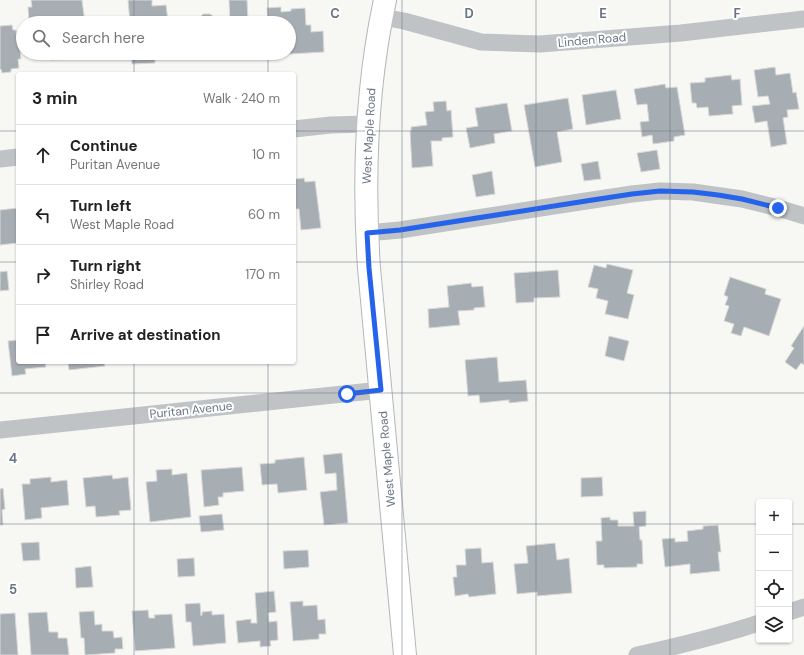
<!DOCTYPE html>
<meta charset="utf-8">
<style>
:root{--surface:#fff;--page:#f2f2f2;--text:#222;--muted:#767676;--line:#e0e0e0}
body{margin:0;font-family:"DM Sans",sans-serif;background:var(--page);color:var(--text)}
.controls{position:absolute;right:12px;bottom:12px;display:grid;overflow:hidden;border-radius:4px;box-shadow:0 1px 3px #0004}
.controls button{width:36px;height:36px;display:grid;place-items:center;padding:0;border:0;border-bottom:1px solid var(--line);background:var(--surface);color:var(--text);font:20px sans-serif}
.stop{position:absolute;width:12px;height:12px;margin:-9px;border:3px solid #2563eb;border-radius:50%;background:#fff}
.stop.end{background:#2563eb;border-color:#fff;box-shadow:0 1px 4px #0008}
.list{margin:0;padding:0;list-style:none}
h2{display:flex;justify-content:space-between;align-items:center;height:52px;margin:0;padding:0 16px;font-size:17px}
h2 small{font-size:13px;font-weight:400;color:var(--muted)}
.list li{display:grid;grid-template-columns:26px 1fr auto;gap:12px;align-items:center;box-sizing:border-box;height:60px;padding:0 16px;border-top:1px solid var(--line)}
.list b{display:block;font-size:15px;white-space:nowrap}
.list p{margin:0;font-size:13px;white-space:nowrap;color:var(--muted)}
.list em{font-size:13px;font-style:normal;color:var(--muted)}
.icon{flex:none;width:22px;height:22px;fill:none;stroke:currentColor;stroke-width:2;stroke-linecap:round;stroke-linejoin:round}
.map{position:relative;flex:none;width:804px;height:655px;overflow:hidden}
.search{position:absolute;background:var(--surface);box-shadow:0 1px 3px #0004;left:16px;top:16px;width:280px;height:44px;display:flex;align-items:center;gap:10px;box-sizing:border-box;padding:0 14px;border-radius:22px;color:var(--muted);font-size:15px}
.panel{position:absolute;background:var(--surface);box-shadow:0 1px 3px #0004;left:16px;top:72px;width:280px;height:292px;border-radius:4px}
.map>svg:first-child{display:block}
.building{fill:#a7aeb3;stroke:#d9d9d7}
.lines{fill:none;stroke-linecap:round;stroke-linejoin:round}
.major-casing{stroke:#b2b7ba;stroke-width:24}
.minor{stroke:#bfc3c6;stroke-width:17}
.major{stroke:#fff;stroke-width:22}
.route{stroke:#2563eb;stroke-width:5}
.grid{fill:none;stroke:#697783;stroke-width:1;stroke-opacity:0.55}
.labels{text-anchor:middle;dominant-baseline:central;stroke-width:4;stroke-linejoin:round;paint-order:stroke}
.street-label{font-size:12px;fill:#697783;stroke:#fff}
.grid-label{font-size:13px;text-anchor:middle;font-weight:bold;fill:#697783;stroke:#fff;stroke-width:4;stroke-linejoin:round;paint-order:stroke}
</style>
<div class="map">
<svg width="804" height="655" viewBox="0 0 804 655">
<rect width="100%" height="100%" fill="#f7f7f4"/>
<path class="building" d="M31,0H82L85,23H29L28,7H32Z
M128,0H152V6L166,5L168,21H170V23H130Z
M229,0H247L248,20L250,19V23H194L200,22L199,18L203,14H210L214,17V21H230Z
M281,7V12L291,11V9L305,8L306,25H311V32L323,31L324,52L273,55V53H289V23H268L267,8Z
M12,25L13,30H16L17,41H19L21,59H18L19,68L11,69V72L2,73L1,69L0,70V26Z
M50,53H68V59L51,60Z
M131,53H175V58L155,59V63L132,64Z
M196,53H252L243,54V56L205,58V56L196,57Z
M775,67L776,75L790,73L793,93L796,92L799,109L787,110L788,117L783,118L787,144L771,147L767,121L755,123L752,106L770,104L768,96L758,97L754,70Z
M731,75L732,80L740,79L742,105L732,106L733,114L709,116L708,107L697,108L696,103H692L690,83L705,82V78Z
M665,84L666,88L677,87L685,135L674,137V141L653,144L652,135L642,137L640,122L649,121L647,104L637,105L634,89Z
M616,90L621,119L586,125L582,95Z
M568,98L573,129L557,132L562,162L535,167L524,105Z
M446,101L447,111L451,110L453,137L442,138V141H431L433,166L412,168L410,131H411V127L427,125L425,112L434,111L433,102Z
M507,103L512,131L494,134L495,143L470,148L466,128L478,126L475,108Z
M657,150L660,169L641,172L637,153Z
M598,161L601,179L584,181L581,164Z
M492,171L495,194L476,197L472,175Z
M304,178L305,182L315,181L321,228L301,230L299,209H294L295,179Z
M18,208V243L0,245V210Z
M607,264L633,270L627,293L634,295L628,319L605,314L608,301L596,298L598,289L588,287L594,265L606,268Z
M558,270L560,297L534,298V302L516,303L514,273Z
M7,271L9,290L0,291V272Z
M730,277L766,289L765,294L781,299L769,336L744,327L741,336L731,333L734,324L724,321L729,306L725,305L728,297L724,295Z
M471,283L472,287L483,286L485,307L474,308V310L458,311L460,325L429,328L428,309L449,307L447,286Z
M804,326V365L801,363L796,370L785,362L794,348L791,346Z
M609,336L629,341L624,361L605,356Z
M18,340V362H45L46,367L25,369L26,374L12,376L8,341Z
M497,357L499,382L526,380L528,401L509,403V400L480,403L479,395L468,396L465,360Z
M68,362H104L105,366L69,370Z
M342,453L348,523L324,525L320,492L337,490L336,473L325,474L323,455Z
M304,457L307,490L278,493L277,484L262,485L260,464L275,463V460Z
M242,467L244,491L223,493V497H218L219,505L204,507L201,470Z
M172,469V475L187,473L191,517L150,522L146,482L157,481L156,470Z
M112,475L113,479L128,477L131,510L119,511L120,515L96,517L95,506L86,507L83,478Z
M51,477V482L67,480L69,505L41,508L42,518L25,520L22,484H30V479Z
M602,477L603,496L581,497V478Z
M3,488L5,509L2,510L3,525H0V489Z
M646,511V526L639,527L640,540H642L643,564H637V567L604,568V565H597L596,541H602L601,518L610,517V520H618V526H634L633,512Z
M222,514L224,530L201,532L199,516Z
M718,525L721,552H718L720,571L690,574V564L665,567L662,539L675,538V542L688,541L687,531L703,529V526Z
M39,542L40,560L23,561L21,543Z
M555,543L557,560L569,558L572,593L537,596V592L517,594L514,564L528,563L526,546Z
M481,548L482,563L493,562L496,594L469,597L468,594L455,596L453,577H457L456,565H466L465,549Z
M308,550L309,567L284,569L283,551Z
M194,558L195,576L178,577L177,559Z
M91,566L93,587L76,588L75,568Z
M274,591L276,612L268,613L269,622L277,621L278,640L270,641L271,646L260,647V641L238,643L236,621L251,619V623H257L255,593Z
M303,601V606L317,605L318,620L325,619L326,634H319V639L293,641L290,602Z
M200,603L201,616L202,615V612L212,611V615L224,614L226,643L193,646L191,622H186L185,604Z
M148,610L149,618H155L154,615L172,614L175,648L135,651L132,611Z
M94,611L95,625L102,624V631H113L114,638L122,637L123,649H115V653L85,655L84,638H81L79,612Z
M47,612L49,632H58V638H67L69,655H31L28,613Z
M15,613L18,655H0V614Z"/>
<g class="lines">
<defs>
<path id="major" d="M385,0C366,88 363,178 369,268L405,655"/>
</defs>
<use href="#major" class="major-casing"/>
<path class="minor" d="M382,17L404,21L481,42L540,44L681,33L804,19
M294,129L331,125L368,124
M0,159L18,157
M367,233L400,230L586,201L632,194L660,191L693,192L742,199L778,208L804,216
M0,430L381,390
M789,612L804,607
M637,655C678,646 719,636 759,623"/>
<use href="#major" class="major"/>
</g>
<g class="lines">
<path class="route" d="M347,394L381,390L369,268L367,233L400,230L586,201L632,194L660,191L693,192L718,195L742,199L778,208"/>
</g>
<path class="grid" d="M134,0V23M268,0V23M402,0V655M536,0V655M670,0V655M134,53V74M268,53V74M0,131H18M294,131H804M0,262H18M294,262H804M134,362V655M268,362V655M0,393H804M0,524H759M789,524H804"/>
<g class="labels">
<g class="street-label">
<text transform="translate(592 40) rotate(-5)">Linden Road</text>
<text transform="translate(369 136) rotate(-87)">West Maple Road</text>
<text transform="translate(191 410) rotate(-6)">Puritan Avenue</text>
<text transform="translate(387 459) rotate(-95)">West Maple Road</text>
</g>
</g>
<g class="grid-label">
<text x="335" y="18">C</text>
<text x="469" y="18">D</text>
<text x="603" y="18">E</text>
<text x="737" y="18">F</text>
<text x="13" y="463">4</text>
<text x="13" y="594">5</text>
</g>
</svg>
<div class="controls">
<button>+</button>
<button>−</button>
<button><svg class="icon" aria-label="locate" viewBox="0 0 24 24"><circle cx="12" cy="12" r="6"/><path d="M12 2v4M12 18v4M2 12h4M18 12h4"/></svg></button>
<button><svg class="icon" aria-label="layers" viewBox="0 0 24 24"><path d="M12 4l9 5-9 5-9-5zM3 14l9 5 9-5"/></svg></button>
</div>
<div class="stop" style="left:347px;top:394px"></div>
<div class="stop end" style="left:778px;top:208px"></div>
<div class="search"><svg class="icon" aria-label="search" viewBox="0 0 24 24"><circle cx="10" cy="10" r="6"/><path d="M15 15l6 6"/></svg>Search here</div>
<section class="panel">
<h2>3 min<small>Walk · 240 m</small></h2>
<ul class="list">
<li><svg class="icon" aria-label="ahead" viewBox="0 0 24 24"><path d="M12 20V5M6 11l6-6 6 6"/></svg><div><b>Continue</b><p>Puritan Avenue</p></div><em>10 m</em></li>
<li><svg class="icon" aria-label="left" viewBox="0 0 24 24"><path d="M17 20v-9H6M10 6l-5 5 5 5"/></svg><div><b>Turn left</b><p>West Maple Road</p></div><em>60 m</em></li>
<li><svg class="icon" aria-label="right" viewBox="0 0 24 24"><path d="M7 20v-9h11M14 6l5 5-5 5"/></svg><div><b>Turn right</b><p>Shirley Road</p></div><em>170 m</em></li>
<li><svg class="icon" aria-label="arrive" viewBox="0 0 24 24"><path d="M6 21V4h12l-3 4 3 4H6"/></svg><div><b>Arrive at destination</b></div></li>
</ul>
</section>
</div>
